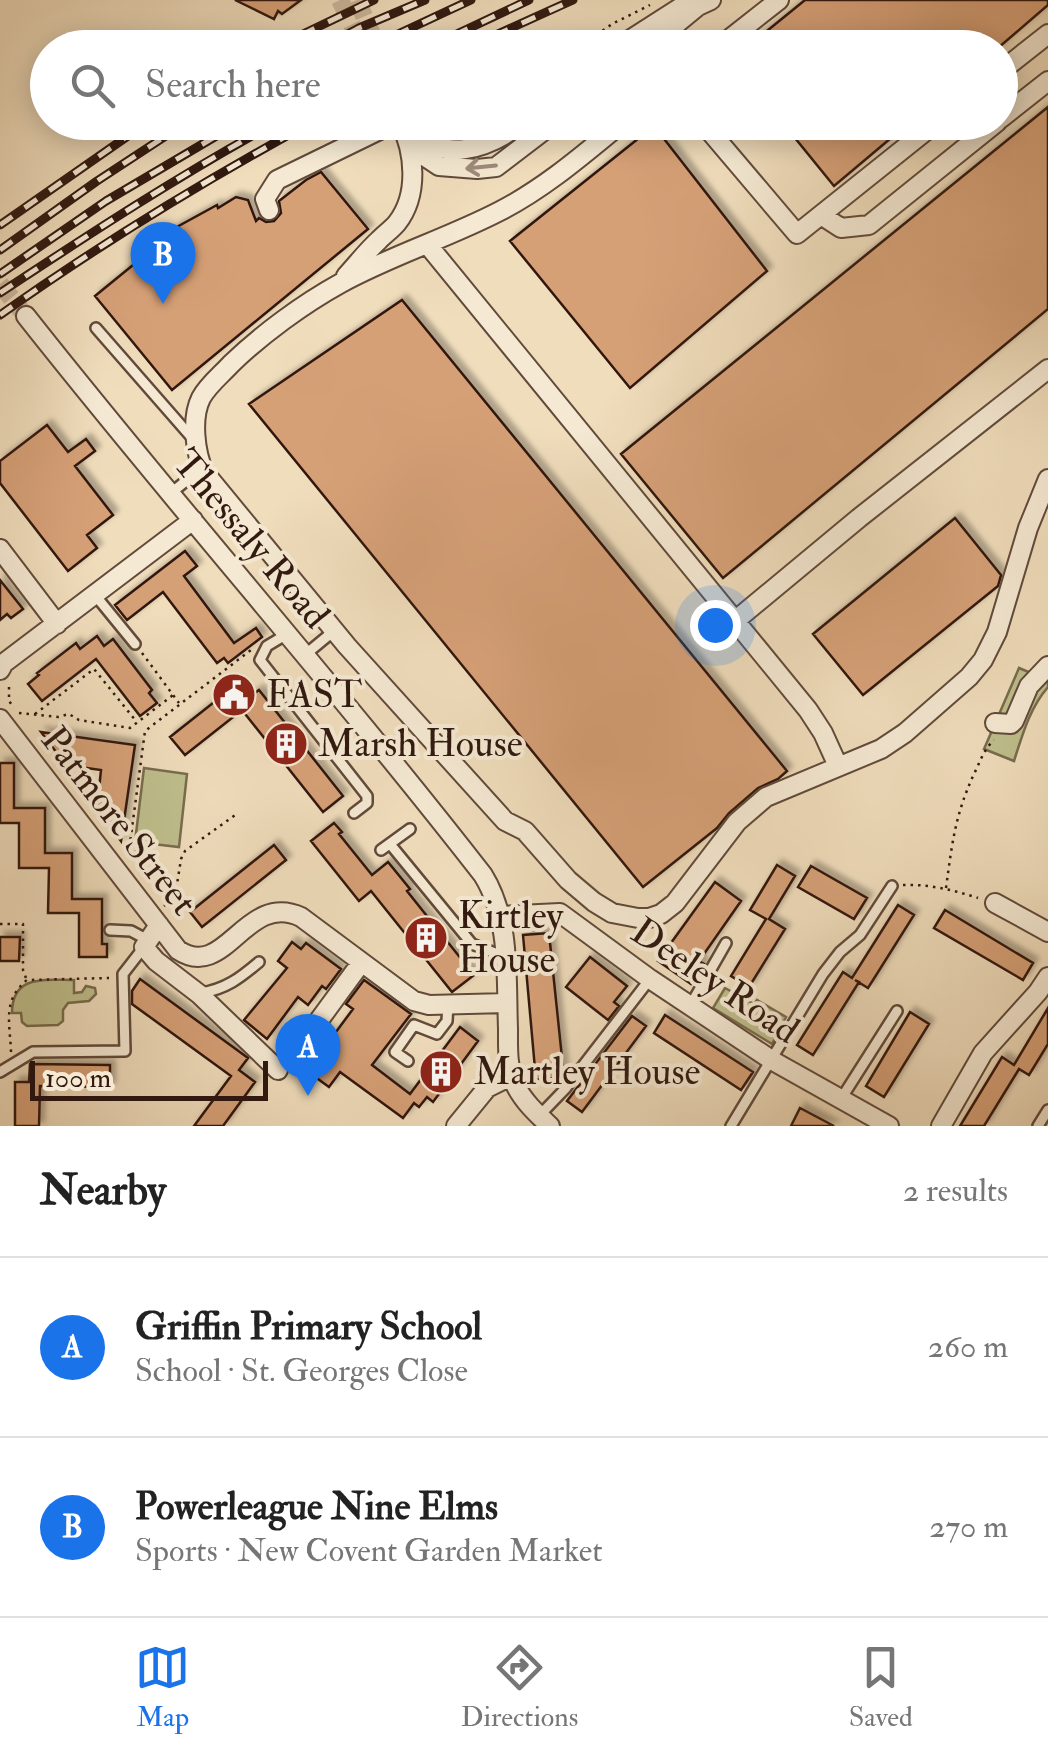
<!DOCTYPE html>
<meta charset="utf-8">
<style>
:root{--surface:#fff;--page:#f6f6f6;--text:#222;--muted:#767676;--line:#e0e0e0;--accent:#1a73e8}
body{margin:0;font-family:"IM FELL Double Pica",serif;background:var(--page);color:var(--text)}
.scale{position:absolute;left:30px;bottom:25px;width:238px;box-sizing:border-box;padding-left:10px;border:5px solid #311910;border-top:0;font-size:28px;line-height:35px;white-space:nowrap;color:#311910;-webkit-text-stroke:8px #f5e9d3;paint-order:stroke}
.you{position:absolute;left:715px;top:625px;width:35px;height:35px;margin:-25px;border:8px solid #fff;border-radius:50%;background:#1a73e8;box-shadow:0 0 0 15px #1a73e833}
.badge{display:grid;place-items:center;width:65px;height:65px;border-radius:50%;background:var(--accent);color:#fff;font-size:32px;font-weight:700}
.pin{position:absolute;translate:-50% -82px;filter:drop-shadow(0 2px 5px #0008)}
.pin::after{content:'';position:absolute;top:52px;width:35px;height:30px;background:inherit;clip-path:polygon(0 0,100% 0,50% 100%)}
.list{margin:0;padding:0;list-style:none}
h2{display:flex;justify-content:space-between;align-items:center;height:130px;margin:0;padding:0 40px;font-size:42px}
h2 small{font-size:32px;font-weight:400;color:var(--muted)}
.list li{display:grid;grid-template-columns:65px 1fr auto;gap:30px;align-items:center;box-sizing:border-box;height:180px;padding:0 40px;border-top:2px solid var(--line)}
.list b{display:block;font-size:38px;white-space:nowrap}
.list p{margin:0;font-size:32px;white-space:nowrap;color:var(--muted)}
.list em{font-size:32px;font-style:normal;color:var(--muted)}
.icon{flex:none;width:55px;height:55px;fill:none;stroke:currentColor;stroke-width:2;stroke-linecap:round;stroke-linejoin:round}
.map{position:relative;flex:none;width:1048px;height:1126px;overflow:hidden}
.search{position:absolute;background:var(--surface);box-shadow:0 5px 25px #0003;left:30px;right:30px;top:30px;height:110px;display:flex;align-items:center;gap:25px;box-sizing:border-box;padding:0 35px;border-radius:55px;color:var(--muted);font-size:38px}
.sheet{height:490px;background:var(--surface)}
nav{display:flex;justify-content:space-around;align-items:center;box-sizing:border-box;height:140px;border-top:2px solid var(--line);background:var(--surface);font-size:28px;color:var(--muted)}
nav a{display:grid;justify-items:center;gap:5px}
nav .on{color:var(--accent)}
.map>svg:first-child{display:block}
.green{fill:#bfbf8d;stroke:#786c4e;stroke-width:2.5}
.building{fill:#d6a077;stroke:#311910;stroke-width:2.5;filter:url(#shadow)}
.lines{fill:none;stroke-linecap:round;stroke-linejoin:round}
.street-tunnel{stroke:#cab69a;stroke-width:18;stroke-dasharray:18 9;stroke-linecap:butt}
.lane-casing{stroke:#614a3b;stroke-width:14}
.street-casing{stroke:#614a3b;stroke-width:22}
.path{stroke:#311910;stroke-width:2.5;stroke-dasharray:2.5 5;stroke-linecap:butt}
.lane{stroke:#f5e9d3;stroke-width:9}
.street{stroke:#f5e9d3;stroke-width:18}
.rail-casing{stroke:#311910;stroke-width:9}
.rail{stroke:#f5e9d3;stroke-width:5;stroke-dasharray:15;stroke-linecap:butt}
.oneway{stroke:#9d8b7b}
.labels{text-anchor:middle;dominant-baseline:central;stroke-width:8;stroke-linejoin:round;paint-order:stroke}
.street-label{font-size:38px;fill:#311910;stroke:#f5e9d3}
.poi-label{font-size:38px;fill:#311910;stroke:#f5e9d3;text-anchor:start}
</style>
<div class="map">
<svg width="1048" height="1126" viewBox="0 0 1048 1126">
<defs>
<filter id="shadow"><feDropShadow dx="5" dy="-5" stdDeviation="2.5" flood-color="#0004"/></filter>
</defs>
<rect width="100%" height="100%" fill="#f0ddbc"/>
<filter id="stains"><feTurbulence type="fractalNoise" baseFrequency=".002" numOctaves="4"/><feColorMatrix values="0 0 0 0 .2 0 0 0 0 .09 0 0 0 0 .02 0 0 0 .5 -.17"/></filter>
<radialGradient id="worn" r=".72"><stop offset=".6" stop-color="#630" stop-opacity="0"/><stop offset="1" stop-color="#630" stop-opacity=".3"/></radialGradient>
<path class="green" d="M421,123H489L495,131C476,140 454,146 434,133C430,129 426,125 421,123Z
M1048,659V687C1030,707 1022,736 1014,761L984,749L1019,668L1031,673Z
M144,768L187,774L179,847L135,842Z
M74,980V993L82,992L86,986L95,988L96,994L89,1001L68,1003L63,1010V1021L58,1025L27,1026L22,1022L21,1013H12C12,974 46,980 74,980Z
M725,988L754,1004L757,1000L786,1017L772,1044L713,1008Z"/>
<path class="building" d="M235,0H301L282,14L278,11L274,19Z
M805,0H1048V5L998,48H746Z
M1048,107V309L723,578L621,454Z
M782,122H910L834,186Z
M654,126L767,271L630,388L510,241Z
M321,172L368,229L172,390L95,296L176,230L175,228L217,205L218,208L236,197L248,200L256,221L259,218L266,222L274,221L281,213L279,201L306,180Z
M402,300L787,771L778,779L758,788L729,813L717,828L643,887L249,404Z
M47,425L68,452L86,439L95,451L75,466L113,515L87,535L97,548L68,571L0,483V461Z
M955,518L1001,575L998,586L863,695L813,634Z
M185,551L197,566L184,576L234,643L256,628L262,637L228,663L224,658L217,663L163,592L127,620L115,605Z
M0,580L23,609L11,618L7,614L0,620Z
M97,636L104,646L113,639L152,690L149,693L157,703L140,716L96,659L42,701L28,684L39,675L37,673L76,643L80,649Z
M237,684L248,698L259,690L343,796L323,812L242,710L185,755L170,737Z
M41,732L135,745L121,841L97,809L101,770L66,765Z
M0,763H14V808H45V853H72V899H102V944H107V957H79V913H48L49,868H19V823H0Z
M334,823L342,832L339,834L372,875L388,862L410,889L407,891L474,975L452,992L371,891L359,901L311,841Z
M274,845L286,860L202,927L190,912Z
M777,865L795,876L769,919L785,929L749,987L731,976L766,919L750,910Z
M811,866L867,898L854,919L798,887Z
M715,882L741,901L699,961L704,964L691,984L658,961Z
M898,905L914,915L868,988L855,980L859,982L813,1055L797,1045L843,972L852,978Z
M945,910L1033,963L1023,980L934,928Z
M549,933L564,1077L536,1080L523,935Z
M0,937H20L19,961H0Z
M292,942L301,949L306,943L341,969L326,989L322,986L308,1005L298,997L267,1039L244,1020L287,968L278,961Z
M590,957L627,986L614,1002L619,1006L608,1020L566,987Z
M140,979L248,1058L239,1070L255,1082L223,1126H194L231,1076L132,1004V991Z
M364,980L411,1014L372,1065L410,1094L460,1027L478,1041L433,1102L427,1097L419,1107L414,1103L403,1118L340,1072L329,1087L307,1071L353,1009L346,1004Z
M1048,1008V1044L1029,1075L1019,1069L984,1126H960L1002,1057L1014,1065Z
M910,1012L929,1024L884,1097L866,1086Z
M665,1015L753,1072L741,1090L654,1033Z
M632,1016L646,1026L582,1112L567,1101Z
M30,1064L110,1065V1087L40,1086L39,1126H15V1082H29Z
M800,1108L834,1126H791Z"/>
<g class="lines">
<path class="street-tunnel" d="M340,0L363,48
M357,0L378,48
M0,284L26,316"/>
<defs>
<path id="lane" d="M96,328L193,439
M171,493L202,468
M95,595L135,644
M287,634L267,646L260,660L367,796V803L354,813
M306,654L335,630
M390,844L472,944L505,957
M381,850L410,829
M110,930L131,931L148,940
M201,993C226,989 240,978 259,962
M690,1006L726,943
M408,1061L395,1052L414,1025L437,1034L447,1021L448,1004
M0,1072L33,1052L125,1051L123,974L144,947
M841,1099L897,1011
M539,1116L565,1089L650,979
M731,1126L823,974L840,952L860,935L892,886
M1038,1126L1048,1110"/>
<path id="street" d="M617,48L692,0
M647,48L698,6L711,0
M718,48L779,0
M1000,72L1048,34
M1000,119L1048,81
M413,122C438,169 491,147 523,122
M623,122C584,154 545,188 500,211C448,238 392,255 341,283C303,304 262,334 231,364C221,375 208,385 201,398C191,418 195,452 204,472L347,646L505,821L525,831L568,880L594,902L612,913L638,918H649L661,914L675,903L737,822L766,797L881,749L905,733L969,677L983,660L997,632L1028,528L1048,479
M702,122L797,234L937,122
M410,141L418,152L439,166L477,169L496,167L555,122
M269,210L265,199L277,180L396,122
M821,215L841,228L869,225L997,122
M427,244L808,710L823,733L838,766
M346,276C357,264 367,251 379,240C385,234 392,229 397,223C419,195 415,152 400,122
M26,316C175,505 335,685 483,875C511,920 506,978 508,1029C508,1047 507,1067 515,1084C522,1100 537,1114 550,1126
M0,549L57,624
M736,620L859,518L1048,369
M0,670L4,663L193,520
M0,719L178,950C226,982 245,891 301,917L414,1001L429,1005L507,1003
M995,723L1011,724L1014,721L1029,686L1048,666
M995,903L1048,932
M500,916L560,913L650,979L773,1061L889,1126
M159,925L144,947L156,961L199,994L278,1070
M306,1038L361,963
M456,1126L487,1088L511,1076
M941,1126L983,1053L1038,992L1048,977"/>
</defs>
<use href="#lane" class="lane-casing"/>
<use href="#street" class="street-casing"/>
<path class="path" d="M578,48L612,24L650,5
M142,653L179,703
M9,687V701L14,708
M19,713L58,717L69,714L79,720L130,728L173,695
M35,714L94,669L136,721
M903,885C929,884 953,890 978,898
M946,888C952,844 955,815 974,774C980,762 984,749 994,740
M169,901L155,882L156,877L130,843L145,731L251,650
M164,906L175,897L181,859L185,851L238,813
M0,924H23V970L26,978
M11,1052C10,1023 2,1000 27,980L109,978"/>
<use href="#lane" class="lane"/>
<use href="#street" class="street"/>
<defs>
<path id="rail" d="M274,48L374,0
M322,48L359,28L425,0
M368,48L471,0
M427,48L529,0
M467,48L573,0
M0,225L148,122
M0,250L97,181L187,122
M0,274L106,201L240,122
M0,293C91,233 181,174 277,122
M0,315C100,244 204,181 312,122"/>
</defs>
<use href="#rail" class="rail-casing"/>
<use href="#rail" class="rail"/>
</g>
<defs><path id="oneway-shaft" d="M-6 0H5M1.5-3L5.5 0L1.5 3" fill="none" stroke-width="1.6" stroke-linecap="round" stroke-linejoin="round" transform="scale(2.5)"/></defs>
<use class="oneway" href="#oneway-shaft" transform="translate(481 167) rotate(174)"/>
<defs>
<symbol id="civic-disc" viewBox="-11 -11 22 22"><circle r="9.5" fill="#8f2418" stroke="#f5e9d3"/><path d="M-.6-6.5H3V-4.5H.6V-3L4-1V1h2V6H-6V1h2V-1L-.6-3ZM-1.2 2.5V6h2.4V2.5Z" fill="#fff"/></symbol>
<symbol id="building-disc" viewBox="-11 -11 22 22"><circle r="9.5" fill="#8f2418" stroke="#f5e9d3"/><path d="M-4-6H4V6H1V3H-1V6H-4ZM-2.5-4.3h1.7v1.8h-1.7ZM.8-4.3h1.7v1.8H.8ZM-2.5-1h1.7V.8h-1.7ZM.8-1h1.7V.8H.8Z" fill="#fff"/></symbol>
</defs>
<g fill-rule="evenodd">
<use href="#civic-disc" x="209" y="670" width="50" height="50"/>
<use href="#building-disc" x="261" y="719" width="50" height="50"/>
<use href="#building-disc" x="401" y="913" width="50" height="50"/>
<use href="#building-disc" x="416" y="1047" width="50" height="50"/>
</g>
<g class="labels">
<g class="street-label">
<text transform="translate(251 539) rotate(50)">Thessaly Road</text>
<text transform="translate(119 821) rotate(52)">Patmore Street</text>
<text transform="translate(715 981) rotate(34)">Deeley Road</text>
</g>
<g class="poi-label">
<text x="266" y="695">FAST</text>
<text x="318" y="744">Marsh House</text>
<text x="458" y="916">Kirtley<tspan x="458" dy="44">House</tspan></text>
<text x="474" y="1072">Martley House</text>
</g>
</g>
<rect width="100%" height="100%" filter="url(#stains)"/>
<rect width="100%" height="100%" fill="url(#worn)"/>
</svg>
<div class="scale">100 m</div>
<div class="you"></div>
<div class="pin badge" style="left:308px;top:1096px">A</div>
<div class="pin badge" style="left:163px;top:304px">B</div>
<div class="search"><svg class="icon" aria-label="search" viewBox="0 0 24 24"><circle cx="10" cy="10" r="6"/><path d="M15 15l6 6"/></svg>Search here</div>
</div>
<section class="sheet">
<h2>Nearby<small>2 results</small></h2>
<ul class="list">
<li><span class="badge">A</span><div><b>Griffin Primary School</b><p>School · St. Georges Close</p></div><em>260 m</em></li>
<li><span class="badge">B</span><div><b>Powerleague Nine Elms</b><p>Sports · New Covent Garden Market</p></div><em>270 m</em></li>
</ul>
</section>
<nav>
<a class="on"><svg class="icon" aria-label="map" viewBox="0 0 24 24"><path d="M3 6l6-2 6 2 6-2v14l-6 2-6-2-6 2zM9 4v14M15 6v14"/></svg>Map</a>
<a><svg class="icon" aria-label="directions" viewBox="0 0 24 24"><path d="M12 3l9 9-9 9-9-9zM9 14v-3h6M13 9l2 2-2 2"/></svg>Directions</a>
<a><svg class="icon" aria-label="saved" viewBox="0 0 24 24"><path d="M7 4h10v16l-5-4-5 4z"/></svg>Saved</a>
</nav>
